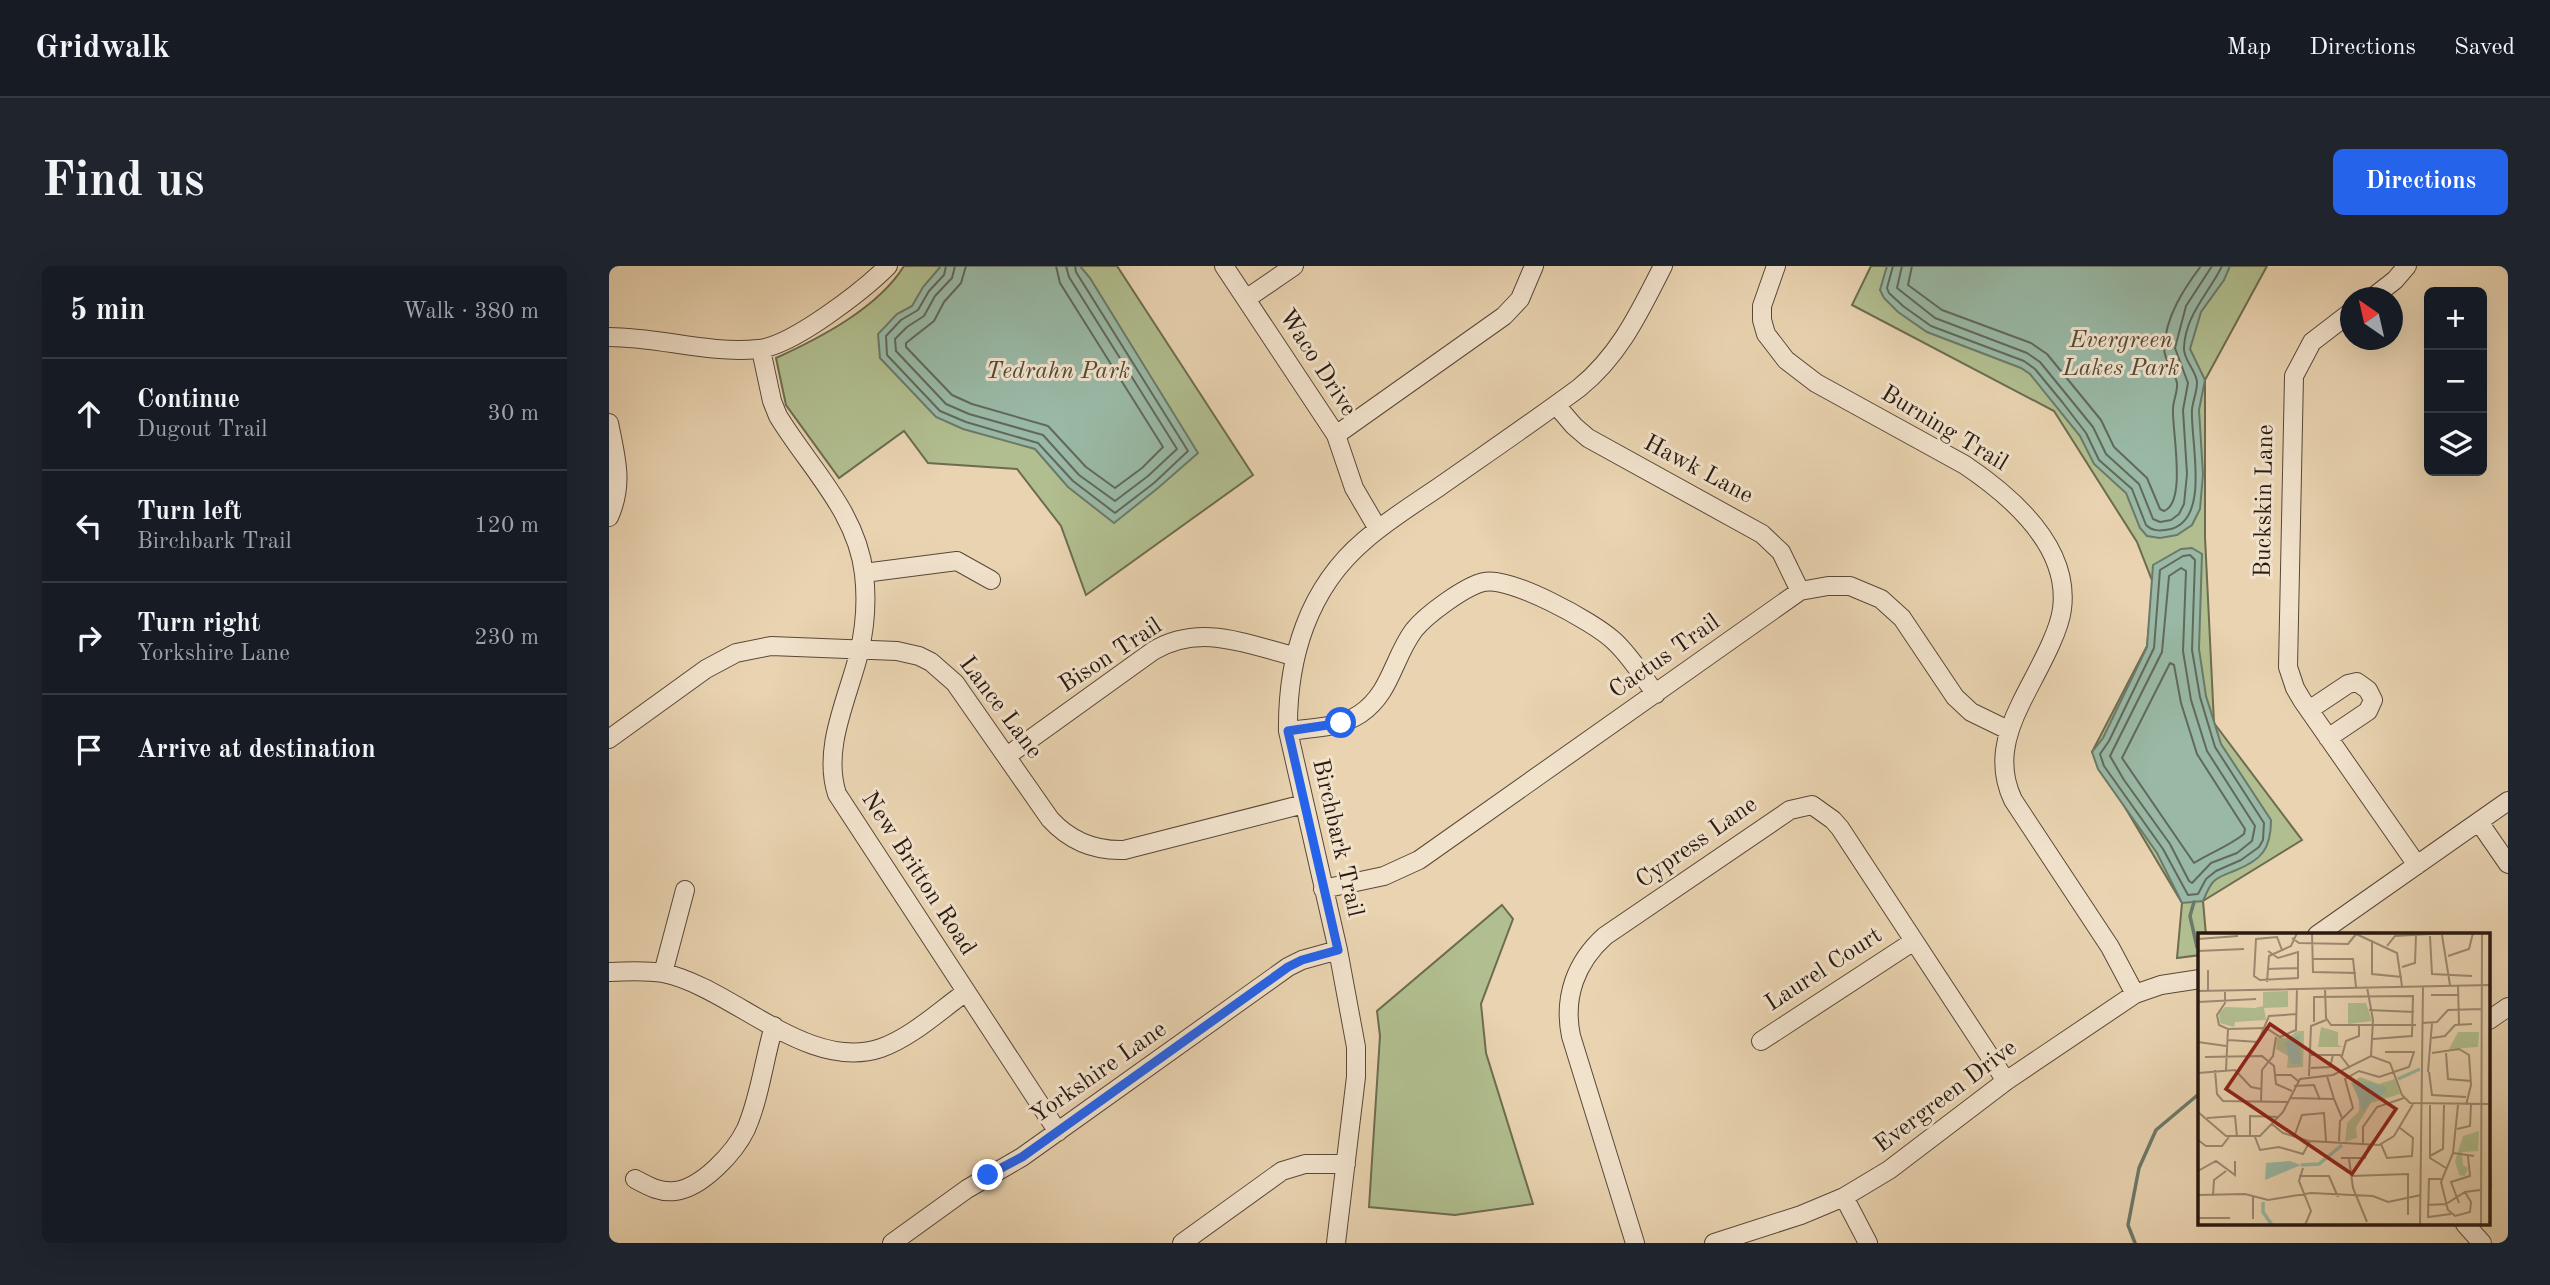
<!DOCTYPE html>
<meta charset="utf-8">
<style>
:root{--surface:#171b24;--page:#20242c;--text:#f1f3f6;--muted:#9ea1a6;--line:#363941;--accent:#2563eb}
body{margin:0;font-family:"Old Standard TT",serif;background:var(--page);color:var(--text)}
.controls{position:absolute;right:21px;top:21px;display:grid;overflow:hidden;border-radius:10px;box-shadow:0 7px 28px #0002}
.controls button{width:63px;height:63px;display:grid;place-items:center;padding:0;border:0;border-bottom:2px solid var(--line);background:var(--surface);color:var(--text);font:35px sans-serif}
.compass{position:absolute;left:1731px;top:21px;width:63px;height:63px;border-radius:50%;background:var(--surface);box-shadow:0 7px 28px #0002;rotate:326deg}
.stop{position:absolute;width:21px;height:21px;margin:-16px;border:5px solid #2563eb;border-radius:50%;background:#fff}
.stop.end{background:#2563eb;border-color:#fff;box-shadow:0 2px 7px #0008}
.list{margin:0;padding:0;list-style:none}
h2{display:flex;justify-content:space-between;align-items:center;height:91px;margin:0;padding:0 28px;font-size:30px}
h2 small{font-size:23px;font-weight:400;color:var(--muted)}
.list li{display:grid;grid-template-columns:46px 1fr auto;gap:21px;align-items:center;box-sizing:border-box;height:112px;padding:0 28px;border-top:2px solid var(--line)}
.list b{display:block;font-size:26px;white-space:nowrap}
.list p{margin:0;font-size:23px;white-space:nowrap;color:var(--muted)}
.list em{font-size:23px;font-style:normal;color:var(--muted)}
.icon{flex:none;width:38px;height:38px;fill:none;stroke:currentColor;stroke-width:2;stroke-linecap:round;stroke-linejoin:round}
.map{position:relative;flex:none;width:1899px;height:977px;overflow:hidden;border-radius:10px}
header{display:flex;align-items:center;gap:42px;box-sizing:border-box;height:98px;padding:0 35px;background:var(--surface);border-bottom:2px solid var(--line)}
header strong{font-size:33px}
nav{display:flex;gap:38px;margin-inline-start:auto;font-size:24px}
.intro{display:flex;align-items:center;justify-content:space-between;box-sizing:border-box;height:168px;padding:0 42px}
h1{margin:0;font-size:49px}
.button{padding:18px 32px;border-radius:10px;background:var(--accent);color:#fff;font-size:24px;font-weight:700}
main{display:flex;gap:42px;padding:0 42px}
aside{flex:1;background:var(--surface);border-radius:10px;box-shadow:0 7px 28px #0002}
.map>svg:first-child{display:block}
.green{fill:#b1be8f;stroke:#6d6c50;stroke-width:2}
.water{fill:#99b9a6;stroke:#6c796a;stroke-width:2}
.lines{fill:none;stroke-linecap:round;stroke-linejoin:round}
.shore{stroke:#61695c;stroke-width:2}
.stream{stroke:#6c796a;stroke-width:3.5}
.minor-casing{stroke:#594839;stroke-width:20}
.minor{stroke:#f1e2cc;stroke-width:18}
.route{stroke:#2563eb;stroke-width:9}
.labels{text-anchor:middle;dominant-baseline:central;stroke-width:6;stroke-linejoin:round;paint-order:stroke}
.park-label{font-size:24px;font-style:italic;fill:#524b37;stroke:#f1e2cc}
.street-label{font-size:24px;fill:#291911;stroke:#f1e2cc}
.inset-river{fill:none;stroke:#99b9a6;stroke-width:3.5}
.inset-road{fill:none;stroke:#9c8970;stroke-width:2}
.view{fill:#8f2418;fill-opacity:0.15;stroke:#8f2418;stroke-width:3.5}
.inset-edge{fill:none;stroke:#291911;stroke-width:3.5}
</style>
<header>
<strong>Gridwalk</strong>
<nav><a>Map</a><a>Directions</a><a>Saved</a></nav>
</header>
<div class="intro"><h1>Find us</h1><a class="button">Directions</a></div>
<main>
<aside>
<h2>5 min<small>Walk · 380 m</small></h2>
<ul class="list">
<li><svg class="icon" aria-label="ahead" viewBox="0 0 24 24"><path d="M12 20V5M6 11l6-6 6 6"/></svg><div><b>Continue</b><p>Dugout Trail</p></div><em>30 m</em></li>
<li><svg class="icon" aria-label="left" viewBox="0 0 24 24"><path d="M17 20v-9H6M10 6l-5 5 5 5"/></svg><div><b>Turn left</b><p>Birchbark Trail</p></div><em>120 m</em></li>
<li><svg class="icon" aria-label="right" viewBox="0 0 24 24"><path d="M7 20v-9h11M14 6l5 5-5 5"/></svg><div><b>Turn right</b><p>Yorkshire Lane</p></div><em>230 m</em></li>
<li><svg class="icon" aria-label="arrive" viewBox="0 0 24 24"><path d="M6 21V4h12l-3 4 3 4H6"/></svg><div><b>Arrive at destination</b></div></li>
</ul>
</aside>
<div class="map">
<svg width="1899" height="977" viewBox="0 0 1899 977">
<rect width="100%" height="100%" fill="#e9d3b0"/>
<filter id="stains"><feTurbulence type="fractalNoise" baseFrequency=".00286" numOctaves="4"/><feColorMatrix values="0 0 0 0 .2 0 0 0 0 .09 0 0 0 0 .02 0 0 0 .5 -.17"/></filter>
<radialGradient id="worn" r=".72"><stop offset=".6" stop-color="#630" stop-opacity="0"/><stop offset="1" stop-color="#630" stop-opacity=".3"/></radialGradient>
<path class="green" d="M295,0H508L644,209L477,329L452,260L408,203L319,197L295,165L230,212L177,139L167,92C211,72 269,42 295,0Z
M1262,0H1658L1596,114V271L1605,457L1693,574L1594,635L1597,669H1591V689L1568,692L1573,637L1483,486L1538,380L1544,317L1528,276L1445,145L1243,39Z
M893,639L904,653L872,738L877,787L924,938L846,949L760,941L771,770L768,745Z"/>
<path class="water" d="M332,0H471L481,12L589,187L549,222L505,257L459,221L426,183L354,163L327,151L271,92L269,68L288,48L303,40L314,21Z
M1278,0H1621L1615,14L1592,46L1581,83L1596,114L1590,144L1594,208L1591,243L1583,259L1568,269L1551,272L1538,270L1531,262L1517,227L1485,198L1471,170L1421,108L1412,102L1318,66L1289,46L1275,32L1271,24Z
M1583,282L1593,288L1590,383L1597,430L1612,478L1662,554C1662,583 1653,594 1625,605C1618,608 1611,610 1605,615C1600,620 1597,628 1594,635L1573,637L1548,587L1489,503L1483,486L1494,472L1538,381L1544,299L1572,283Z"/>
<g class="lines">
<path class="shore" d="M337,0L335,9L320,25L309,44L292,54L277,70L278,89L331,145L357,156L429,177L464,215L506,247L545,217L579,185L467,6L466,0
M346,0L343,12L326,30L315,50L298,61L286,73L287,85L337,138L360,148L434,169L470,209L506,235L539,210L568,183L460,11L457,0
M357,0L352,17L335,36L325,55L297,77V81L343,129L363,138L439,160L477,201L506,222L533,202L554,181L451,17L447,0
M1284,0L1278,22L1280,27L1294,40L1322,60L1415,95L1426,103L1454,137L1477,167L1490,194L1523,223L1537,259C1544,266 1553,265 1562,263C1602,252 1581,174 1583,143C1584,135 1588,125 1588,117C1588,105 1574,94 1575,82C1576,49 1600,27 1613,0
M1293,0L1288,22L1326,52L1418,87L1431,96L1484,161L1497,188L1530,218L1544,253L1551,256L1562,254L1570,248L1575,238L1578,208L1574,144L1579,117L1566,82L1577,40L1603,0
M1303,0L1299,19L1333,44L1422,77L1438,88L1492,154L1505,181L1538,212L1551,243L1555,245C1578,236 1563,165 1564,143C1564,135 1569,125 1568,117C1565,104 1555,95 1555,82C1557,50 1574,24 1592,0
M1574,290L1581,289L1586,294L1583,384L1591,431L1606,481L1655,557L1654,574L1650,581L1632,594L1607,605L1597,613L1589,628L1579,629L1554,583L1495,500L1491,488L1500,475L1545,382L1551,304Z
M1572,302L1577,305L1574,385L1582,434L1598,485L1646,560L1643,575L1628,587L1602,597L1583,617L1580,615L1561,578L1515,514L1501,490L1553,386L1560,310Z
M1561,397L1565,399L1572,437L1588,488L1636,563L1635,568C1620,580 1601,587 1585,597L1513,492Z"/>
<path class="stream" d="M1585,636L1581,650L1588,681
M1526,977L1519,959L1530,902L1547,864L1591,827"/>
<defs>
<path id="minor" d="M615,0L727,169L745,222L769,263
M1167,0L1153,40V54L1157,68L1177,94L1207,117L1356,199C1402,230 1461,281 1453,343C1450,369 1424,412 1412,437C1396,469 1388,500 1404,534L1501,681L1526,728
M1763,32L1786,14L1798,0
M637,33L685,0
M1742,46L1703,76L1685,110L1679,401L1686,422L1693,434L1808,599
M0,71C50,71 99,88 149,83C182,81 255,24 279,0
M152,84L163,135L169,150C200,201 248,246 255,308C258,334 256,362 250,387C239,432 213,482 228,528L449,866
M947,139L965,160L979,172L1153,268L1172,286L1191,325
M0,157C7,192 15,218 0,251
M727,169L895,50L911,33L925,0
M255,307L348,295L382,314
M1700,444L1739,418L1748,416L1759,424L1764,434L1759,445L1719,472
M679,465C703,462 730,462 751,448C782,427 784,392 805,364C817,349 856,320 875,316C901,310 983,355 1004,374C1021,389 1033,410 1047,428
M0,473L97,403L127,387L162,380L288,385L310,390L322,396L346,417L441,553C461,575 485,585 515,584L695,538
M398,490L544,385C591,357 636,378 685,390
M1870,556L1899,598
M714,623L775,610L810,594L1191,325L1219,320H1241L1272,333L1293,352L1346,431L1362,446L1399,464
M1708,669L1899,535
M0,706C17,705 37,704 54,707C123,721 198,807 272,782C303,771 330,745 357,726
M54,707L76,624
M1880,754L1899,741
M1152,775L1305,675
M26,913C39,920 51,927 66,925C93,922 126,886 137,863C151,831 155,793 165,760
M1235,931L1259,977
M1856,958L1873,977
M283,977L358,923L413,891L679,701L693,694L729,684
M573,977L673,905L696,898H737
M727,977L747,811V781L729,684L679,465C678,392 699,322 756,274C779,254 805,238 830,221C877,188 924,156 970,122C1011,89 1031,45 1054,0
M1026,977L962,770C954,731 967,696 996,670L1181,544L1203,539L1224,554L1231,562L1397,815
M1105,977L1192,949L1235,931L1280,904L1397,815L1526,728L1552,719L1591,713"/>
</defs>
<use href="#minor" class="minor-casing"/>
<use href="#minor" class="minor"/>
</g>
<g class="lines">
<path class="route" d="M379,909L413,891L679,701L693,694L729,684L679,465L732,457"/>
</g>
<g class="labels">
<g class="park-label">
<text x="1512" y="75">Evergreen<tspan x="1512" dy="28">Lakes Park</tspan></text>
<text x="449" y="106">Tedrahn Park</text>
</g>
<g class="street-label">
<text transform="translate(708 97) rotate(57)">Waco Drive</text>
<text transform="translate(1335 163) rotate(31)">Burning Trail</text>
<text transform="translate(1089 204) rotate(28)">Hawk Lane</text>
<text transform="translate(1656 235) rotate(-89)">Buckskin Lane</text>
<text transform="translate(502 390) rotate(-33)">Bison Trail</text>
<text transform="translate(1056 391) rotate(-35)">Cactus Trail</text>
<text transform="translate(391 442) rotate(53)">Lance Lane</text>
<text transform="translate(728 572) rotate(77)">Birchbark Trail</text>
<text transform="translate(1088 577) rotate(-35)">Cypress Lane</text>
<text transform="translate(309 608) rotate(57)">New Britton Road</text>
<text transform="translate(1215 704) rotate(-33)">Laurel Court</text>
<text transform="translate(490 807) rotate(-35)">Yorkshire Lane</text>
<text transform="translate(1337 831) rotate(-37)">Evergreen Drive</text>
</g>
</g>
<g transform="translate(1589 667)">
<rect width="292" height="292" fill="#e9d3b0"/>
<path d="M90,58V74L66,75L68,87L37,89L36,94L22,90L21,80L27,74L57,75L65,73V59ZM150,70H168L174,88L150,91ZM123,94L140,99V112L145,114H120ZM99,98H106L105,134L89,135L90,123L78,116L79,105H90ZM260,99H281L280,114L251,116ZM162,144L181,151L197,146L202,161L173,170L158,194L159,205L147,209L149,190L161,178V166L153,150ZM281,198L280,218L264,219L265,232L270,235L267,243L261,242L257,228L265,203Z" fill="#b1be8f"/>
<path d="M101,102L103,130L94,131L86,110ZM161,147L188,154V160L174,167L165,179L155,151ZM92,228L103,232L67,247L68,230Z" fill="#99b9a6"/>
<path class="inset-river" d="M200,146L222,136M103,232L121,231L144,212M65,269V279L74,292"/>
<path class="inset-road" d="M114,0L115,39L158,40M156,0L199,20L204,53M244,2L252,52M232,3L234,41L274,43M94,5L101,10L150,11L159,0M0,6L40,3M174,7V41L204,44M189,13L197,3L249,0M0,18L46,16M70,18L80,25L100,19V45L62,47L56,43L58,6L79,4L84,17M250,23L271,16L275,0M114,26H155L158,54M204,34L217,30L218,2M69,36L100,35M10,37V58M69,49L71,23L93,13L99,0M260,52L261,91M169,54L175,87L173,123M127,55L128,85L133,92H218M27,57V70L19,82L21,92L30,96L68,95L82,104L98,97L99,55M0,58L293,52M233,62H260M0,69L58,66M171,77L216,79M116,89V64L215,63L214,103L175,106M224,90L239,89L250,77L283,76M234,105L247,103L257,92L274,91M30,107L60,109L71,83L99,81M0,109L28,113M187,119H217M234,120L261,116L271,122L273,152L268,172M248,120L250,146L273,148M113,122H142L152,135M144,123L148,108L161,103V91M7,124L64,123L76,133L78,151L94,158M113,135L132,134L135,122M17,137L19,161L25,168L90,169M28,137L30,96M230,139L234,90M231,139L234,162L268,164M0,140L37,137L53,154L63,156M77,142H93L100,148M111,143L113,93L128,87M129,143L136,166M96,153L116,152L122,167M92,165L136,166L144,185M63,169L64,137L75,123L78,104M232,172V225L248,235M260,172L255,220L243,249L250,277L257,283L272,279L273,269L267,259M0,179L28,203H62L85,179L102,146L135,142L173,123L192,130L204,162L212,170L293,171M9,185L37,183L39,204M74,191L85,200L111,208L181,212L196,203L215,171M259,196L272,193L273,171M52,204V183L81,184M57,204L62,217L81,214L105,221L112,208M96,204L104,182L126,180L128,208M0,207L8,213H24L31,204M141,208L142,188L155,175L147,146L161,138L181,144L211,134L216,119M183,211L189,225L214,223L215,205L202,195M165,212V194L179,174L206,165M255,220L276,223M232,223L245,216L246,172M143,225H167L171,212M151,226L155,255L169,289M292,233L293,256M105,235L101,248L113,278L107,292M0,238L18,228L37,242V228M101,243H131L140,264M153,243L210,241V282M243,246H231L230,284L253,281M0,262L47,261L70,267L113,260L175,263L190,269L223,262M15,263L16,247L28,238M55,263V286M261,270L253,249L272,243L270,223M229,272L248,271L267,259L282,257M0,285H32M222,292L225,53M283,292L284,0"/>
<path class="view" d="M72,91L198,176L154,241L28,156Z"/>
<rect width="292" height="292" class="inset-edge"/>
</g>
<rect width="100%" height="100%" filter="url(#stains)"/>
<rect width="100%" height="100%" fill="url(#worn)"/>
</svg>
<div class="controls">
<button>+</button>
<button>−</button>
<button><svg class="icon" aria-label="layers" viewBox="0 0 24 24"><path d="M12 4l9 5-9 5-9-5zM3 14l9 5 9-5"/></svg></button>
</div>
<svg class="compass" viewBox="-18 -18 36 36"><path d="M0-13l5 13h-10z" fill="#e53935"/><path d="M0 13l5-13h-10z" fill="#9ea1a6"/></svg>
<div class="stop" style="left:732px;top:457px"></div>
<div class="stop end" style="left:379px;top:909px"></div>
</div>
</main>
